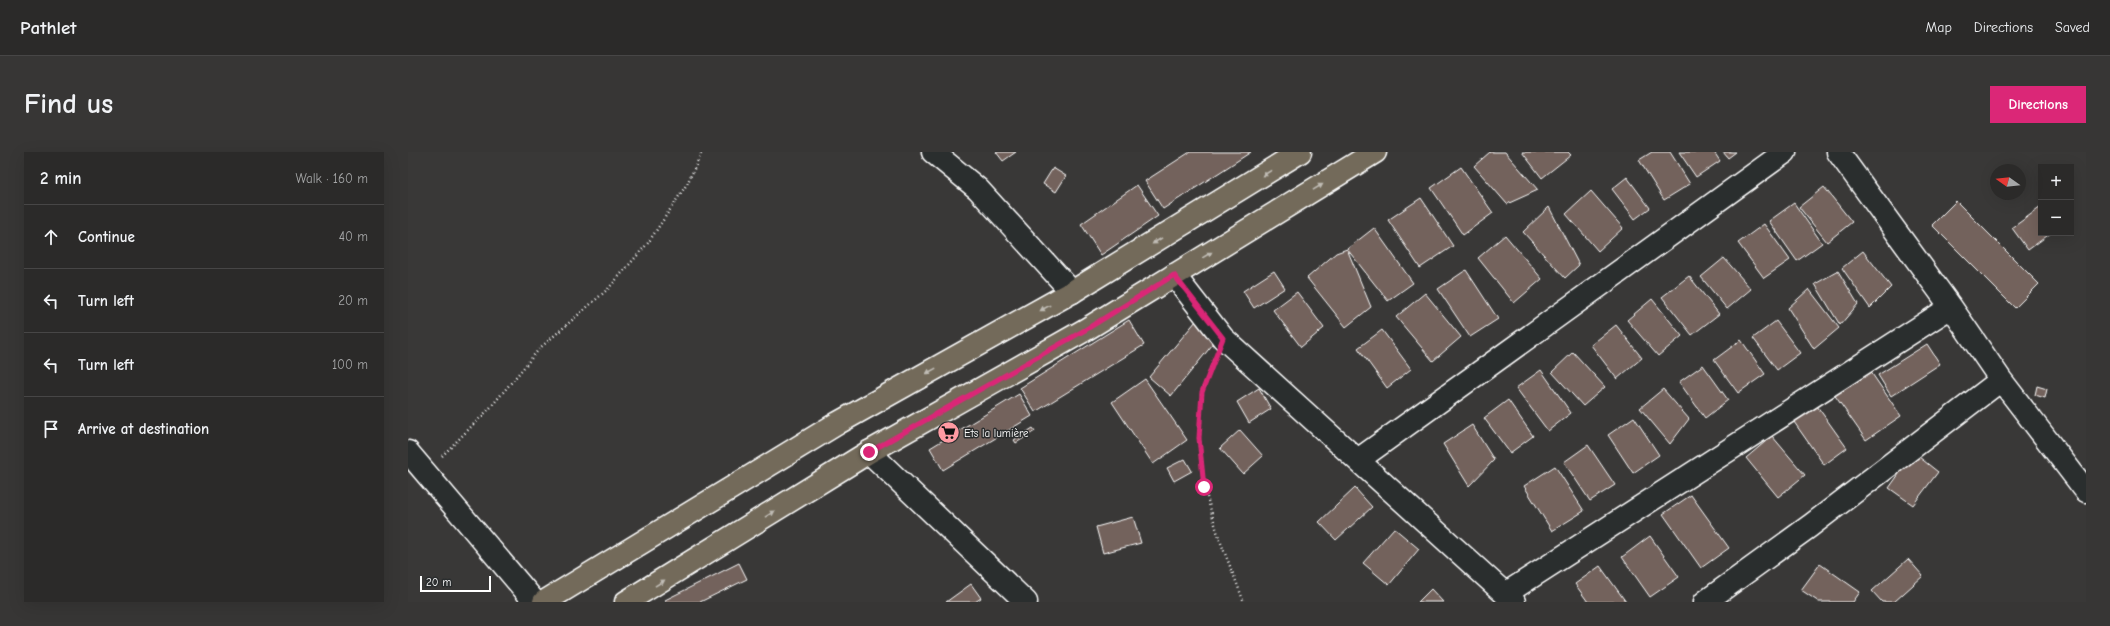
<!DOCTYPE html>
<meta charset="utf-8">
<style>
:root{--surface:#2b2a29;--page:#373635;--text:#f1f3f6;--muted:#a6a7a8;--line:#474646;--accent:#db2777}
body{margin:0;font-family:"Comic Neue",sans-serif;background:var(--page);color:var(--text)}
.controls{position:absolute;right:12px;top:12px;display:grid;overflow:hidden;border-radius:0px;box-shadow:0 4px 16px #0002}
.controls button{width:36px;height:36px;display:grid;place-items:center;padding:0;border:0;border-bottom:1px solid var(--line);background:var(--surface);color:var(--text);font:20px sans-serif}
.compass{position:absolute;left:1582px;top:12px;width:36px;height:36px;border-radius:50%;background:var(--surface);box-shadow:0 4px 16px #0002;rotate:285deg}
.scale{position:absolute;left:12px;bottom:10px;width:71px;box-sizing:border-box;padding-left:4px;border:2px solid #fff;border-top:0;font-size:11px;line-height:14px;white-space:nowrap;color:#fff;-webkit-text-stroke:3px #2a2d2e;paint-order:stroke}
.stop{position:absolute;width:12px;height:12px;margin:-9px;border:3px solid #db2777;border-radius:50%;background:#fff}
.stop.end{background:#db2777;border-color:#fff;box-shadow:0 1px 4px #0008}
.list{margin:0;padding:0;list-style:none}
h2{display:flex;justify-content:space-between;align-items:center;height:52px;margin:0;padding:0 16px;font-size:17px}
h2 small{font-size:13px;font-weight:400;color:var(--muted)}
.list li{display:grid;grid-template-columns:26px 1fr auto;gap:12px;align-items:center;box-sizing:border-box;height:64px;padding:0 16px;border-top:1px solid var(--line)}
.list b{display:block;font-size:15px;white-space:nowrap}
.list em{font-size:13px;font-style:normal;color:var(--muted)}
.icon{flex:none;width:22px;height:22px;fill:none;stroke:currentColor;stroke-width:2;stroke-linecap:round;stroke-linejoin:round}
.map{position:relative;flex:none;width:1678px;height:450px;overflow:hidden;border-radius:0px}
header{display:flex;align-items:center;gap:24px;box-sizing:border-box;height:56px;padding:0 20px;background:var(--surface);border-bottom:1px solid var(--line)}
header strong{font-size:19px}
nav{display:flex;gap:22px;margin-inline-start:auto;font-size:14px}
.intro{display:flex;align-items:center;justify-content:space-between;box-sizing:border-box;height:96px;padding:0 24px}
h1{margin:0;font-size:28px}
.button{padding:10px 18px;border-radius:0px;background:var(--accent);color:#fff;font-size:14px;font-weight:700}
main{display:flex;gap:24px;padding:0 24px}
aside{flex:1;background:var(--surface);border-radius:0px;box-shadow:0 4px 16px #0002}
.map>svg:first-child{display:block}
.building{fill:#73625c;stroke:#fff}
.lines{fill:none;stroke-linecap:round;stroke-linejoin:round}
.minor-casing{stroke:#fff;stroke-width:25}
.major-casing{stroke:#fff;stroke-width:25}
.path{stroke:#fff;stroke-width:2.5;stroke-dasharray:1 3;stroke-linecap:butt}
.minor{stroke:#2a2d2e;stroke-width:22}
.major{stroke:#736b5a;stroke-width:22}
.oneway{fill:#c0bcb5}
.route{stroke:#db2777;stroke-width:5}
.labels{text-anchor:middle;dominant-baseline:central;stroke-width:3;stroke-linejoin:round;paint-order:stroke}
.poi-label{font-size:11px;fill:#fff;stroke:#2a2d2e;text-anchor:start}
</style>
<header>
<strong>Pathlet</strong>
<nav><a>Map</a><a>Directions</a><a>Saved</a></nav>
</header>
<div class="intro"><h1>Find us</h1><a class="button">Directions</a></div>
<main>
<aside>
<h2>2 min<small>Walk · 160 m</small></h2>
<ul class="list">
<li><svg class="icon" aria-label="ahead" viewBox="0 0 24 24"><path d="M12 20V5M6 11l6-6 6 6"/></svg><div><b>Continue</b></div><em>40 m</em></li>
<li><svg class="icon" aria-label="left" viewBox="0 0 24 24"><path d="M17 20v-9H6M10 6l-5 5 5 5"/></svg><div><b>Turn left</b></div><em>20 m</em></li>
<li><svg class="icon" aria-label="left" viewBox="0 0 24 24"><path d="M17 20v-9H6M10 6l-5 5 5 5"/></svg><div><b>Turn left</b></div><em>100 m</em></li>
<li><svg class="icon" aria-label="arrive" viewBox="0 0 24 24"><path d="M6 21V4h12l-3 4 3 4H6"/></svg><div><b>Arrive at destination</b></div></li>
</ul>
</aside>
<div class="map">
<svg width="1678" height="450" viewBox="0 0 1678 450">
<rect width="100%" height="100%" fill="#393837"/>
<filter id="ink" filterUnits="userSpaceOnUse"><feTurbulence type="fractalNoise" baseFrequency=".025" numOctaves="2"/><feDisplacementMap in="SourceGraphic" scale="8" xChannelSelector="R" yChannelSelector="G"/><feConvolveMatrix kernelMatrix="1 2 1 2 8 2 1 2 1" color-interpolation-filters="sRGB"/></filter>
<g filter="url(#ink)">
<path class="building" d="M588,0H608L595,9Z
M782,0H843L755,57L737,29Z
M1082,0H1097L1130,38L1099,52L1066,14Z
M1114,0H1160L1163,3L1134,26Z
M1244,0H1262L1282,32L1256,48L1231,8Z
M1271,0H1306L1312,9L1288,25Z
M1315,0H1328L1320,6Z
M1053,15L1085,61L1055,83L1023,36Z
M645,16L658,24L648,40L635,32Z
M1219,25L1242,56L1227,67L1204,37Z
M729,33L750,64L693,103L673,72Z
M1416,35L1444,70L1419,90L1391,55Z
M1183,39L1215,76L1190,99L1158,62Z
M1013,46L1045,94L1012,116L980,68Z
M1548,49L1631,132L1607,156L1524,73Z
M1386,51L1414,91L1389,109L1361,69Z
M1141,55L1171,113L1157,126L1115,80Z
M1633,55V81H1643L1620,98L1604,76Z
M1356,72L1382,108L1356,126L1330,91Z
M966,76L1005,131L980,149L939,97Z
M1097,83L1134,127L1106,151L1070,106Z
M939,97L963,155L938,175L899,126L928,101Z
M1455,99L1483,135L1462,156L1434,116Z
M1316,106L1343,137L1319,157L1293,125Z
M1058,118L1090,167L1062,185L1030,137Z
M866,119L877,136L846,156L835,139Z
M1430,119L1450,152L1432,173L1407,132Z
M1281,124L1311,162L1284,183L1254,145Z
M1401,137L1431,176L1406,197L1380,156Z
M889,140L916,176L893,195L865,158Z
M1017,141L1053,185L1025,209L988,165Z
M1244,147L1274,184L1250,204L1219,168Z
M721,168L736,193L627,260L612,236Z
M788,169L809,187L763,244L741,225Z
M1368,169L1392,201L1369,218L1345,186Z
M1208,173L1234,206L1209,227L1183,193Z
M974,178L1003,217L979,236L950,196Z
M1333,188L1357,222L1330,241L1306,208Z
M1519,192L1532,212L1483,244L1470,223Z
M1165,200L1197,235L1175,254L1144,220Z
M1295,213L1320,248L1297,266L1271,230Z
M1458,213L1493,264L1458,288L1423,238Z
M1133,218L1163,261L1140,279L1108,236Z
M737,227L779,288L745,312L704,250Z
M1629,234L1639,237L1637,246L1627,243Z
M851,236L863,257L841,271L829,250Z
M1255,237L1281,267L1262,292L1232,256Z
M611,242L624,264L535,318L522,296Z
M1100,248L1125,284L1102,301L1076,266Z
M1409,254L1439,296L1416,313L1386,270Z
M1226,265L1251,303L1225,321L1200,283Z
M1064,273L1086,308L1061,334L1035,292Z
M625,276L627,279L608,291L606,288Z
M832,278L855,304L835,322L812,296Z
M1364,284L1397,323L1370,345L1338,306Z
M1180,293L1207,333L1182,349L1156,310Z
M1506,301L1530,320L1505,353L1481,336Z
M777,307L784,319L766,329L759,316Z
M1147,314L1176,359L1144,379L1116,334Z
M947,336L964,355L928,388L911,370Z
M1283,343L1321,396L1293,416L1255,362Z
M725,365L733,391L695,401L688,375Z
M986,376L1011,397L981,433L955,411Z
M1242,384L1271,425L1242,445L1214,405Z
M1500,407L1515,424L1486,450H1474L1464,439Z
M331,411L339,427L292,450H258L257,448Z
M1412,412L1452,440L1445,450H1411L1393,438Z
M1192,414L1218,450H1180L1167,432Z
M563,432L573,446L567,450H538Z
M1023,437L1035,450H1010Z"/>
<g class="lines">
<defs>
<path id="minor" d="M525,0L570,37L664,140
M1430,0L1543,155L1593,228L1678,339
M766,123L815,186L1106,450
M0,300L127,450
M461,300L618,450
M950,308L1377,0
M1097,442L1543,155
M1297,450L1402,374L1593,228"/>
<path id="major" d="M136,450L430,271L664,140L892,0
M218,450L461,300L677,178L967,0"/>
</defs>
<use href="#minor" class="minor-casing"/>
<use href="#major" class="major-casing"/>
<path class="path" d="M806,208L794,240L791,286L796,335L811,386L836,450
M34,304L82,256L132,196L200,137L240,91L279,32L294,0"/>
<use href="#minor" class="minor"/>
<use href="#major" class="major"/>
</g>
<defs><path id="oneway-solid" d="M-6-.8H1V-3.2L6.5 0L1 3.2V.8H-6Z"/></defs>
<g class="oneway">
<use href="#oneway-solid" transform="translate(859 21) rotate(148)"/>
<use href="#oneway-solid" transform="translate(910 35) rotate(-31)"/>
<use href="#oneway-solid" transform="translate(749 89) rotate(148)"/>
<use href="#oneway-solid" transform="translate(799 103) rotate(-31)"/>
<use href="#oneway-solid" transform="translate(637 156) rotate(151)"/>
<use href="#oneway-solid" transform="translate(523 219) rotate(151)"/>
<use href="#oneway-solid" transform="translate(362 362) rotate(-32)"/>
<use href="#oneway-solid" transform="translate(252 431) rotate(-32)"/>
</g>
</g>
<g class="lines" filter="url(#ink)">
<path class="route" d="M461,300L677,178L766,123L815,186L794,240L791,286L796,335"/>
</g>
<defs>
<symbol id="supermarket-disc" viewBox="-11 -11 22 22"><circle r="9.5" fill="#ff9aa2" stroke="#2a2d2e"/><path d="M-6-5.5h2.5l.6 2H6L4.5 2H-2.5L-4.4-4H-6ZM-1.5 3.2a1.3 1.3 0 1 0 .1 0ZM3 3.2a1.3 1.3 0 1 0 .1 0Z" fill="#111"/></symbol>
</defs>
<g fill-rule="evenodd">
<use href="#supermarket-disc" x="528" y="268" width="25" height="25"/>
</g>
<g class="labels">
<g class="poi-label">
<text x="556" y="281">Ets la lumière</text>
</g>
</g>
</svg>
<div class="controls">
<button>+</button>
<button>−</button>
</div>
<svg class="compass" viewBox="-18 -18 36 36"><path d="M0-13l5 13h-10z" fill="#e53935"/><path d="M0 13l5-13h-10z" fill="#a6a7a8"/></svg>
<div class="scale">20 m</div>
<div class="stop" style="left:796px;top:335px"></div>
<div class="stop end" style="left:461px;top:300px"></div>
</div>
</main>
